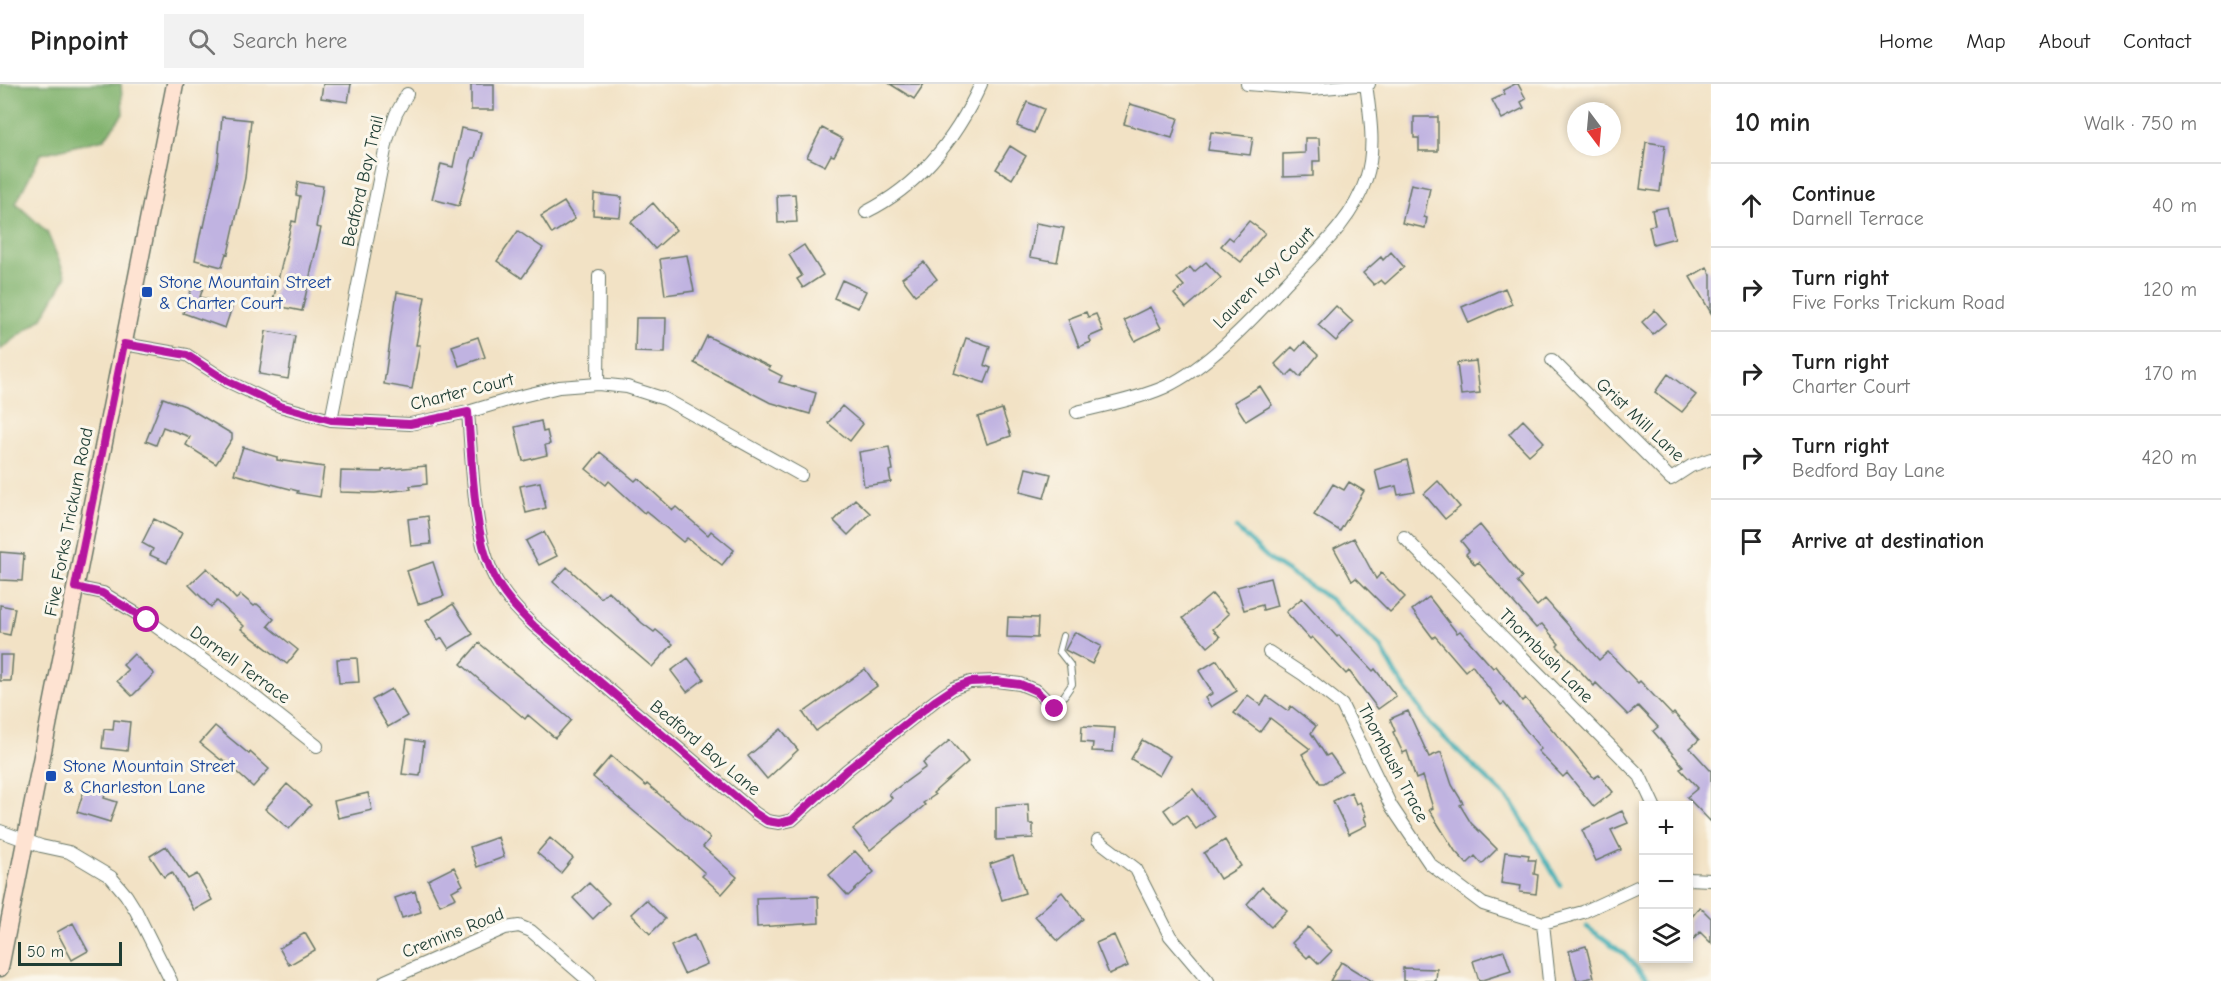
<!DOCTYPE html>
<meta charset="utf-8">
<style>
:root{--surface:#fff;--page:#f2f2f2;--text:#222;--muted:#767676;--line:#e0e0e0}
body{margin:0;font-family:"Comic Neue",sans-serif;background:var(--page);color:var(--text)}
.controls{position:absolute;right:18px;bottom:18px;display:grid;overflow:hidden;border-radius:0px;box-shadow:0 3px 9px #0003}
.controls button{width:54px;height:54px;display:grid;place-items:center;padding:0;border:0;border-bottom:2px solid var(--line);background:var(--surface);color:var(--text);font:30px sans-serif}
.compass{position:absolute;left:1567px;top:18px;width:54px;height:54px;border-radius:50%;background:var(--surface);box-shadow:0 3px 9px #0003;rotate:164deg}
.scale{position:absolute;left:18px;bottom:15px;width:104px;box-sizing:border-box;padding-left:6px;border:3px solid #1f3d34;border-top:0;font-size:16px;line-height:21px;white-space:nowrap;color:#1f3d34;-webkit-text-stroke:4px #fbf7ec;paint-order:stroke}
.stop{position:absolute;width:18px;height:18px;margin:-14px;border:4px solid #b5179e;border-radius:50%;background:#fff}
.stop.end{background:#b5179e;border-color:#fff;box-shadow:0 2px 6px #0008}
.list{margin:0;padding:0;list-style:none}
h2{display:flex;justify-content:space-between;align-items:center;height:78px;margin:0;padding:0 24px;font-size:26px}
h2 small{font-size:20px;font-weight:400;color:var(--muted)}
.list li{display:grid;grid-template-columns:39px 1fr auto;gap:18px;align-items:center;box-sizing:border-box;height:84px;padding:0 24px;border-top:2px solid var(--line)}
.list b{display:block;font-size:22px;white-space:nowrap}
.list p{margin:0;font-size:20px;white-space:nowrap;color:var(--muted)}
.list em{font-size:20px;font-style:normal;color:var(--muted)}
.icon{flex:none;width:33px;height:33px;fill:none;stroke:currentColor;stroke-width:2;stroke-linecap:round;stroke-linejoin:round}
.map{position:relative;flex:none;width:1711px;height:897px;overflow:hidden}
header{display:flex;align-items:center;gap:36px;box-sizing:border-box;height:84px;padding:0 30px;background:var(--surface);border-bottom:2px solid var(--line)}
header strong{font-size:28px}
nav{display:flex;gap:33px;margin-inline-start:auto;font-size:21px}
.search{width:420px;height:54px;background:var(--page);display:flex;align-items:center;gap:15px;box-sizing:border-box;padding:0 21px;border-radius:0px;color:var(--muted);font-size:22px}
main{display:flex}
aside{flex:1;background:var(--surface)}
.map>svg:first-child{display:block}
.forest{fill:#80b26d;stroke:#507850;stroke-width:1.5}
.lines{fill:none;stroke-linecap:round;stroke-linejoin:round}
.stream{stroke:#3aacb2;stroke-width:4.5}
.building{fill:#c0b3e1}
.service-casing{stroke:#697767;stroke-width:8}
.minor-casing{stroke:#697767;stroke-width:14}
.secondary-casing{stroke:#697767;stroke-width:19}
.service{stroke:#fff;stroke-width:6}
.minor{stroke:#fff;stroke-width:12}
.secondary{stroke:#fee3d2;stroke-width:16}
.route{stroke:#b5179e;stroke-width:8}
.transit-dot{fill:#1a4fb4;stroke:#fbf7ec;stroke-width:2}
.labels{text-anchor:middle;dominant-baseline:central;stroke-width:6;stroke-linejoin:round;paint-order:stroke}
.street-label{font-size:18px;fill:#1f3d34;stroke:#fbf7ec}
.transit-label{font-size:18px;fill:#164399;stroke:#fbf7ec;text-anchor:start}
</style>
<header>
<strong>Pinpoint</strong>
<div class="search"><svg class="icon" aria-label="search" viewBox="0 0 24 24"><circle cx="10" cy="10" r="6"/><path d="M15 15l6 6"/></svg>Search here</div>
<nav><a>Home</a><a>Map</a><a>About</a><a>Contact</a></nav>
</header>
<main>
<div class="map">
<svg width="1711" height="897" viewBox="0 0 1711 897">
<rect width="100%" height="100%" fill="#fbf7ec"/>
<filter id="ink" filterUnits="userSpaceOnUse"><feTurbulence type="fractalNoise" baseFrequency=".0167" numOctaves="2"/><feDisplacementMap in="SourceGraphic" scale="12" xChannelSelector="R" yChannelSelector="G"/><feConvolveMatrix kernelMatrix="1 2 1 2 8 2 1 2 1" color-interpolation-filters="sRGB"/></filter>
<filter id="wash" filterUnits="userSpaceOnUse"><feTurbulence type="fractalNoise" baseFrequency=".008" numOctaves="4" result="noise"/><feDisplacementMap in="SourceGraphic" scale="24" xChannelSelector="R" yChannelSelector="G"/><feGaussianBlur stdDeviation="1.35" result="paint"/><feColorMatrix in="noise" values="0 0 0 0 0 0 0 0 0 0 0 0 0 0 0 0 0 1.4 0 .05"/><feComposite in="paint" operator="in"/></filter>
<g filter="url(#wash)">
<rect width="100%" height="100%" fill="#f2e2c5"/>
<path class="forest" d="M0,0H121L123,30L104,55L41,70L16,119L47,148L66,193L42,234L0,266Z"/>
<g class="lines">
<path class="stream" d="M1236,444L1270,476L1330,515L1381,563L1395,589L1430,640L1513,720L1560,801
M1587,843L1623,869L1649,897"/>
</g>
<g id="blocks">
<path class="building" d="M323,0H351L348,18L321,14Z
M471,0H494V26H471Z
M890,0H924L914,15Z
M1515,0H1518L1526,15L1521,18L1524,24L1502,35L1492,16L1505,10L1503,6Z
M1027,18L1044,25L1034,49L1017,42Z
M1130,20L1178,34L1172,54L1124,40Z
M222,33L251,36L245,94L228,170L226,169L222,183L195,176L202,142L204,143L218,77Z
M1414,33H1438V67H1419V54H1414Z
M461,44L481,48L475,74H472L459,122L432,115L441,80L453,83Z
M822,44L843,55L834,72L831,71L825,82L807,73Z
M1211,48L1253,53L1250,71L1208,66Z
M1305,54H1319L1320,77H1313V92L1283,93V70L1305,69Z
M1646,58L1665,61L1660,108L1640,105Z
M1010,62L1026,72L1012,95L996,85Z
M298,98L323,102L316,143L321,144L302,227L272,221L292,137L296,138L300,112L296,111Z
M1411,100L1430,104L1424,133L1427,134L1425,144L1402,139Z
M594,110L622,113L620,133L593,131Z
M795,110L797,138L778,139L777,111Z
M564,118L575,135L552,150L541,132Z
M653,119L676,146L655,165L631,138Z
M1667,123L1675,154L1653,160L1649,142L1655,141L1652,126Z
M1249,137L1265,149L1241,178L1221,162L1229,153L1233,156Z
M1036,139L1064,144L1057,178L1030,173Z
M518,147L543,164L522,194L497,177Z
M804,161L823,191L803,204L797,195L802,192L789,171Z
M1391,168L1404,183L1385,200L1381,196L1374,201L1363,189L1381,173L1383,176Z
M687,171L694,207L665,211L660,175Z
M924,178L937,195L915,211L902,194Z
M1206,178L1221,194L1186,224L1174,210L1184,202L1177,194L1190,183L1194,188Z
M1707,183L1711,191V229L1690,193Z
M842,196L866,207L858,224L834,214Z
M193,201L203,204L200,213L232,223L225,244L183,229Z
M1505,204L1512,220L1469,239L1462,223Z
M397,208L425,213L416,261H420L412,305L384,300Z
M1336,222L1353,238L1336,257L1318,241Z
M1150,223L1161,244L1135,257L1124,236Z
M1655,226L1666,239L1653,250L1642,238Z
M1086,228L1088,233L1096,230L1103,247L1089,253L1091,258L1079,263L1068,235Z
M636,234H666L665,269L635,268Z
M266,247L295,252L288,295L259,290Z
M707,252L770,283L768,285L782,292L779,298L816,309L810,330L769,318L694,279Z
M478,253L485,273L459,282L452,262Z
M966,254L990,262L984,281L991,284L985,299L954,289Z
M1304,258L1318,271L1300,293L1293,286L1287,292L1275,280L1292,263L1296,267Z
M1476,277L1480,309L1461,311L1457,279Z
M1668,290L1696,311L1682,328L1655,308Z
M1260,302L1272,321L1246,337L1234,318Z
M163,314L185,322L232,350V355L216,380L186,361L190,353L163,343L156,361L146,357Z
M842,322L863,340L850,357L828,339Z
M1002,325L1011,352L987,360L978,333Z
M1523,336L1544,358L1529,371L1509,350Z
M541,337L543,348L547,347L550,360L545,361L547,371L523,377L515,343Z
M243,363L277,373V376L324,383L320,413L297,409L298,407L234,390Z
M889,363L893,386L889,387L891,398L864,402L859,368Z
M600,368L635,397L638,394L673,426L676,423L708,451L711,447L734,466L722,481L687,454L683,458L646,427L644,429L609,397L606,401L586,385Z
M1407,376L1415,408L1398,411L1396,402L1380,406L1375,386Z
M426,382L427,400L410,402L411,405L375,409L340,408L341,387L382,388V386Z
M1026,384L1051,390L1044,414L1020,408Z
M1438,397L1460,423L1445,435L1424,410Z
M540,398L546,424L526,429L520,402Z
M1349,398L1364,407L1340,447L1314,431L1333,400L1344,406Z
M855,415L870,429L848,451L834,437Z
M428,432L431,460L411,462L408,435Z
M154,435L182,449L167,479L150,471L153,465L142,459Z
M1480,441L1522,493L1517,498L1537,522L1545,515L1599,576L1608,568L1638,599L1640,597L1672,631L1674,629L1699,656L1690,664L1711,687V738L1687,713L1698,704L1680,685L1683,682L1653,647L1658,643L1638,622L1628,631L1596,599L1594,602L1557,562L1559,560L1542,540L1536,544L1478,478L1475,481L1466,470L1469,467L1461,457Z
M544,448L557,472L539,481L526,457Z
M1354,454L1376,495L1381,489L1405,513L1390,528L1356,494L1352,497L1334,464Z
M0,468L24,470L22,497L0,496Z
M433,478L444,512L418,520L407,487Z
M567,483L601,514L608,507L642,539L654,548L656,546L673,560L652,583L553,498Z
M207,484L236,515L241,511L254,522L257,520L274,535L268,542L298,566L287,580L241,545L244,542L217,517L211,523L189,501Z
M1270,494L1277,522L1263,526L1262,521L1244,526L1237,503Z
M1212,510L1229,530L1213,545L1220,553L1208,563L1183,534Z
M1429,513L1457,549L1460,547L1493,584L1496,582L1522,617L1525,614L1594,694L1599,691L1613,708L1594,723L1567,689L1563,693L1538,667L1541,665L1504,619L1501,621L1472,581L1465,587L1435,552L1433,554L1412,526Z
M1302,514L1337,553L1339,551L1373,587L1375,585L1396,612L1378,625L1349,587L1346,590L1312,553L1310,555L1286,528Z
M453,520L473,550L449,565L442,554L438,557L426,537Z
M0,521L15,524L10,551L0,549Z
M1008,533L1038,534L1037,554L1007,553Z
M1075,548L1101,562L1092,580L1065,566Z
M479,559L571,636L555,654L528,631L525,635L461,580Z
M134,570L154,590L132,612L117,597L128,586L123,581Z
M0,571H13L11,597H0Z
M357,574L359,598L339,599L337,575Z
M688,574L704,595L687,608L671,587Z
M1217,576L1237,607L1211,623L1205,614L1213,609L1199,587Z
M865,585L877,602L816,647L803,629Z
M391,605L407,632L388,643L372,616Z
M1248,611L1261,621L1267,612L1288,627L1291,622L1316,642L1311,649L1326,672L1330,670L1342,687L1324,699H1320L1302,670L1310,665L1270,634L1260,648L1234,629Z
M1408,627L1429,673L1441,668L1452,701L1463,719L1460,721L1471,739L1497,765L1482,780L1475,772L1467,780L1455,767L1429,726L1433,724L1423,692L1416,695L1407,667L1403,669L1393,648L1395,647L1390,635Z
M114,636L130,638L127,667L102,664L104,645L113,646Z
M215,642L249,670L250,668L269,685L253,703L222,675L221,676L200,659Z
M1082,642L1115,644L1113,668L1092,667L1093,659L1081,658Z
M781,645L798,666L767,695L748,672Z
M407,655L424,658L420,692L402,690Z
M950,656L968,678L933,709L935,711L923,719L925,721L870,766L853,745L892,714L889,710L926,683L923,679Z
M1142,656L1170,672L1159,692L1131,675Z
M611,672L646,702L647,700L710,754L703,763L737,793L722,810L702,792L705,789L675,762L593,693Z
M287,700L311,721L289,745L265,725Z
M96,704L106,707L104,714L117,718L110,738L77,728L84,706L94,709Z
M1193,705L1214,732L1196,745L1186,731L1174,740L1164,726Z
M1351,708L1356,720L1360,718L1366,732L1364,733L1367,741L1349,750L1333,717Z
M368,709L372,726L338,734L334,717Z
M1028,720L1029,740H1033V754L996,756V723Z
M1622,727L1628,739L1611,746L1621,766L1596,777L1582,746Z
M498,753L504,773L477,783L470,763Z
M550,754L573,774L561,789L537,769Z
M1225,756L1241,782L1220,795L1204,769Z
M166,762L188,795L197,790L212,816L194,826L172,788L164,793L150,772Z
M855,767L874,788L848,812L829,791Z
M1505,768L1529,771L1528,776H1536L1534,790L1538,791L1536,810L1520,808L1521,802L1501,799Z
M1013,772L1025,809L1002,816L990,780Z
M454,783L463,801L452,807L456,814L440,821L428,796Z
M589,799L609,819L593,835L573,814Z
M1262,803L1287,826L1271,843L1247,820Z
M415,807L421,828L402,834L395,814Z
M1062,808L1083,835L1058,857L1035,832Z
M818,812L819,839L757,843L756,814Z
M646,816L665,835L650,850L631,830Z
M1700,823L1711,834V859L1700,848L1689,860V836Z
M73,839L88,867L72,876L57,848Z
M1308,843L1332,867L1319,880L1310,871L1307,874L1292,859Z
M305,849L315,866L289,881L279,864Z
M694,851L707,880L684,890L671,862Z
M1114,851L1128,882L1109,890L1096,859Z
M1586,862L1594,893L1577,897L1569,867Z
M1504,867L1511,887L1479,897L1473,877Z
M1341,878L1372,897H1330Z
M1403,884L1437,885L1436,897H1403Z"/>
</g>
</g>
<g filter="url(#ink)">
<use href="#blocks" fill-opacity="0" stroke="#697767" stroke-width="1.5"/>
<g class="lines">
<defs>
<path id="service" d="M1055,625L1072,600L1070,581L1059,567L1063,552"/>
<path id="minor" d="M1247,0L1312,5L1369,0
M866,128C920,101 956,55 981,0
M124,260L187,271L227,297L280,322L331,336L410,340L468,328L518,313L559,303L598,300L627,303L665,315L801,391
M1552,276L1671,395L1691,382L1711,375
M598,300L599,192
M468,328C472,375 473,446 492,488C501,509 517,526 534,542L755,729L767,737L779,739L792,736L847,686L936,616L954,604L970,598L996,597L1020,600L1037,607L1055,625
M1077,328C1105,321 1138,315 1165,303C1210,282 1255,232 1289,196C1318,166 1353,136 1366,95C1376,65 1370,31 1366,0
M331,336L387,56L396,30L407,10
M1404,453L1640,692L1654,722
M75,503L103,509L147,536L255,613L317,662
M1269,568L1304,591L1342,621L1391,722L1430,780L1483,820L1543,839L1583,828L1644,800
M0,747L41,762L69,768L111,793L126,811L136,827L171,897
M1098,756L1136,785L1170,852L1208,897
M1688,795L1711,796
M1543,839L1549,897
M385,897L505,844L519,842L531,847L589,897"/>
<path id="secondary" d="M0,884L175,0"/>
</defs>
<use href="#service" class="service-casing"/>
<use href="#minor" class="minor-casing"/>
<use href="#secondary" class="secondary-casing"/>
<use href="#service" class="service"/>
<use href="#minor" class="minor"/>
<use href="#secondary" class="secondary"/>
</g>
</g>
<g class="lines" filter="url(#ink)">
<path class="route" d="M147,536L102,509L75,503L124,260L187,271L227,297L280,322L331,336L410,340L468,328C472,375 473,446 492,488C501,509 517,526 534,542L755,729L767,737L779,739L792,736L847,686L936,616L954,604L970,598L996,597L1020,600L1036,607L1055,625"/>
</g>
<g class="transit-dot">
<rect x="141" y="202" width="12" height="12" rx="3"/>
<rect x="45" y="686" width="12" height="12" rx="3"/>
</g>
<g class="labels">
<g class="street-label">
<text transform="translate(363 97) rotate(-77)">Bedford Bay Trail</text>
<text transform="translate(1264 194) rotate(-45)">Lauren Kay Court</text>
<text transform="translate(462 308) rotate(-14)">Charter Court</text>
<text transform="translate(1640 336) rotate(43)">Grist Mill Lane</text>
<text transform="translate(69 438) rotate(-79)">Five Forks Trickum Road</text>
<text transform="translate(1546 572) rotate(45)">Thornbush Lane</text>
<text transform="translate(240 581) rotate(36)">Darnell Terrace</text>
<text transform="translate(705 664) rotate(40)">Bedford Bay Lane</text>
<text transform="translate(1393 679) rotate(62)">Thornbush Trace</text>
<text transform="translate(453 849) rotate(-22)">Cremins Road</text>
</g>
<g class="transit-label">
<text x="159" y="198">Stone Mountain Street<tspan x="159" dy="21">&amp; Charter Court</tspan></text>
<text x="63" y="682">Stone Mountain Street<tspan x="63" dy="21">&amp; Charleston Lane</tspan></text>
</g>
</g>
</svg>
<div class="controls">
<button>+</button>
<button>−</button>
<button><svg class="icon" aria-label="layers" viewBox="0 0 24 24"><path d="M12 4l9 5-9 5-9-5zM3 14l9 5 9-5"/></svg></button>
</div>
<svg class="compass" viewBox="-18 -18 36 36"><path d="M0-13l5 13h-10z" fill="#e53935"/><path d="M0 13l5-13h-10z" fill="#767676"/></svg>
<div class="scale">50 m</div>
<div class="stop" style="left:147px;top:536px"></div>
<div class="stop end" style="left:1055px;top:625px"></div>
</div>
<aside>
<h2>10 min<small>Walk · 750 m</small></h2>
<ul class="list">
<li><svg class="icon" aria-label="ahead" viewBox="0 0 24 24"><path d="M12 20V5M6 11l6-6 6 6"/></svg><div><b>Continue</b><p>Darnell Terrace</p></div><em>40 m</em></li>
<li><svg class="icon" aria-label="right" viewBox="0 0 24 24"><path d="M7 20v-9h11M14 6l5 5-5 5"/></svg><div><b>Turn right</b><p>Five Forks Trickum Road</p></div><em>120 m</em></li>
<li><svg class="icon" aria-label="right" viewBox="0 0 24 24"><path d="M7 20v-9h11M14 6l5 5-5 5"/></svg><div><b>Turn right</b><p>Charter Court</p></div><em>170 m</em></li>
<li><svg class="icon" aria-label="right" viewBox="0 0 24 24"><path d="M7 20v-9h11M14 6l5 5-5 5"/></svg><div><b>Turn right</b><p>Bedford Bay Lane</p></div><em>420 m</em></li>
<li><svg class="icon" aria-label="arrive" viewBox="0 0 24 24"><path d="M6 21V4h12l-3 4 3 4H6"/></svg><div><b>Arrive at destination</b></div></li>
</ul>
</aside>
</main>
